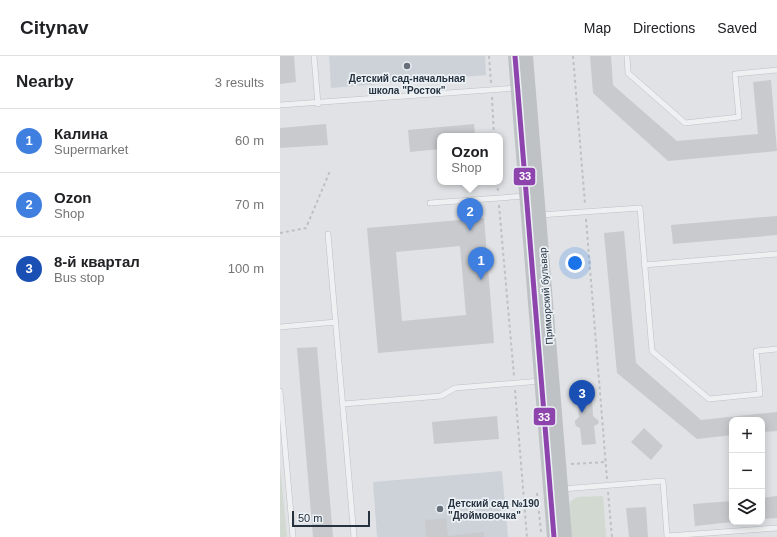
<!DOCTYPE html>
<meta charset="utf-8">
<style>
:root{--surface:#fff;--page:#f2f2f2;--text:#202124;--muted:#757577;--line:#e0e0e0;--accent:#677079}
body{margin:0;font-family:Helvetica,sans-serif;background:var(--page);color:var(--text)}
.controls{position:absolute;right:12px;bottom:12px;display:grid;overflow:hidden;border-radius:8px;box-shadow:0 2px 10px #0003}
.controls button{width:36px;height:36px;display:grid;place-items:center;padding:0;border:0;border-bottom:1px solid var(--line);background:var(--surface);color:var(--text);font:20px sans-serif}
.scale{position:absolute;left:12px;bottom:10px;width:78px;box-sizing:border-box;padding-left:4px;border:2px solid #26323f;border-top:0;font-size:11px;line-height:14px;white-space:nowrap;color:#26323f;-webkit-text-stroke:3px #ecf1f5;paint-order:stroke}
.you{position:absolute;left:295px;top:207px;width:14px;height:14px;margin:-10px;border:3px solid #fff;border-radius:50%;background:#1a73e8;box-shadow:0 0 0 6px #1a73e833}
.badge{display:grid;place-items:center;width:26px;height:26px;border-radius:50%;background:var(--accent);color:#fff;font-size:13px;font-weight:700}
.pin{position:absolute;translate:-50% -33px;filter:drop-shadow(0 1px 2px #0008)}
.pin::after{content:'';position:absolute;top:21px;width:14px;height:12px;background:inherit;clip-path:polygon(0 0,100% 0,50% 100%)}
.popup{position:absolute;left:157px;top:77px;width:66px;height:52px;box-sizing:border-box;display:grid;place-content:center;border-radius:8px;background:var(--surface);filter:drop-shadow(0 1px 3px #0005);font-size:13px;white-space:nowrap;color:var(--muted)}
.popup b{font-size:15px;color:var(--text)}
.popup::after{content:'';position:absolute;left:50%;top:100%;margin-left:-8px;border:8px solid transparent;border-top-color:var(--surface)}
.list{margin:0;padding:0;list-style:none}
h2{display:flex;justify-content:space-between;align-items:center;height:52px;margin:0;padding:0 16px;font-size:17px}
h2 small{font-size:13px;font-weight:400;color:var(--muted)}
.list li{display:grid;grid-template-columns:26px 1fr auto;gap:12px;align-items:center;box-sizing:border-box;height:64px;padding:0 16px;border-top:1px solid var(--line)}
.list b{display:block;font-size:15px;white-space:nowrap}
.list p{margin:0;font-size:13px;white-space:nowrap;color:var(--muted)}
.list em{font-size:13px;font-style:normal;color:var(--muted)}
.icon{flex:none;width:22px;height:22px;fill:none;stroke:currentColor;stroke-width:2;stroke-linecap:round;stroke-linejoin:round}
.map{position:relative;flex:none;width:497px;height:481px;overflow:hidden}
header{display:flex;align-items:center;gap:24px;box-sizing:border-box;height:56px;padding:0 20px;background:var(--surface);border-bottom:1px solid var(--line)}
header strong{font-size:19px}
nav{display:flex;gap:22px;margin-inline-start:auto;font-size:14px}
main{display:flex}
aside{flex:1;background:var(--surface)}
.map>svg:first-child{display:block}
.built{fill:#cdd2d9}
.grass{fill:#d1d9d0}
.building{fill:#c8cacd;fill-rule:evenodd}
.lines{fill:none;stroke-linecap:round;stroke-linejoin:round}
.service-casing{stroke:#bec0c3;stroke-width:6}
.path{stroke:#bec1c4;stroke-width:2;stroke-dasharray:3 3;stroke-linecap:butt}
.service{stroke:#eff0f2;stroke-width:5}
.secondary{stroke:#bec2c5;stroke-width:14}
.bus-1-casing{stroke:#ecf1f5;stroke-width:8}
.bus-1{stroke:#8e44ad;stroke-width:5}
.poi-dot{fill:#677079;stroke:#ecf1f5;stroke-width:1.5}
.labels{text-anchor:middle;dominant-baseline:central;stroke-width:3.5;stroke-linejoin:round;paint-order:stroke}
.poi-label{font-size:10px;font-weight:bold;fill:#26323f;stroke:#ecf1f5}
.street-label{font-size:10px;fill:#26323f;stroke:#ecf1f5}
.line-badge{stroke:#ecf1f5;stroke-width:1.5}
.badge-label{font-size:11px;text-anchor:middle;font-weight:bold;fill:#fff}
</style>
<header>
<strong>Citynav</strong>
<nav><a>Map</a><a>Directions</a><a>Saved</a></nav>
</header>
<main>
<aside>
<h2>Nearby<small>3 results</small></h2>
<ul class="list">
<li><span class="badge" style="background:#3f7fe0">1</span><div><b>Калина</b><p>Supermarket</p></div><em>60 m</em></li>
<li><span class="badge" style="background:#3f7fe0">2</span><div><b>Ozon</b><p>Shop</p></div><em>70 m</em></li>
<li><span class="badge" style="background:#1a4fb4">3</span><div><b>8-й квартал</b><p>Bus stop</p></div><em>100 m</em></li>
</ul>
</aside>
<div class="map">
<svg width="497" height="481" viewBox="0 0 497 481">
<rect width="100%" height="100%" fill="#e0e2e5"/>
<path class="built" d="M49,0H205L206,19L51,32Z
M222,415L228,481H97L93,426Z"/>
<path class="grass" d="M0,411L7,481H0Z
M323,440L326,481H292L289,452L291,445L298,441Z"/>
<path class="building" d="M0,0H14L16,26L0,28Z
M310,0H331L333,29L397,85L478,78L473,26L491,24L497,95L388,105L313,37Z
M46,68L48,89L0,92V72Z
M194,68L195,80H160V93L130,96L128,74Z
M497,160V179L393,188L391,169Z
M204,162L214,287L98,297L87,172ZM180,190L186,259L122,265L116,196Z
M344,175L356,307L421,364L497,356V375L482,376V364H452V379L417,383L337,317L324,177Z
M37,291L53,481H33L17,292Z
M312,341L313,360L319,365L318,368L314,370L316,388L302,389L300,372L296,370L295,367V365L299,361L298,342Z
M217,360L219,383L154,388L152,366Z
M364,372L383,390L371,404L351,386Z
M497,440V462L482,463V442Z
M452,445V466L415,470L413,448Z
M366,451L368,481H349L346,452Z
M166,462L168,480L204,476V481H146L145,464Z"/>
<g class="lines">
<defs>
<path id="service" d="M34,0L38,48
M347,0L348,17L405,67L459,61L455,18L497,14
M0,49L236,32
M150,147L246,140
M260,159L360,152L372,295L429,343L480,338L476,295L497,293
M48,178L74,481
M364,209L497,198
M0,271L56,266
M0,335L13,481
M63,348L161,340L175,332L261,325
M282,433L383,425L387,480L497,472"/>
</defs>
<use href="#service" class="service-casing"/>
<path class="path" d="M209,0L211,27
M293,0L305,148
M212,41L214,80
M217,126L218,135
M219,149L234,320
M306,163L327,423
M0,177L26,172L50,115
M235,334L247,481
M291,408L326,406
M328,436L332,481
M257,437L261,476"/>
<use href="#service" class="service"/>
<path class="secondary" d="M235,0L274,481
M246,0L285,481"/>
<defs>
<path id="bus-1" d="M235,0L274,481"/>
</defs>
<use href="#bus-1" class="bus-1-casing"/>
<use href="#bus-1" class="bus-1"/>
</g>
<g class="poi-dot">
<circle cx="127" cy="10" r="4"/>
<circle cx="160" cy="453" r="4"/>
</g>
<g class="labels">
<g class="poi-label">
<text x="127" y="22">Детский сад-начальная<tspan x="127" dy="12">школа "Росток"</tspan></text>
<text x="168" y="447" text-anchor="start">Детский сад №190<tspan x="168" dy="12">"Дюймовочка"</tspan></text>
</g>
<g class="street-label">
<text transform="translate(266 240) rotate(-94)">Приморский бульвар</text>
</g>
</g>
<g class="line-badge">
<rect x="233" y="111" width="23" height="19" rx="4" fill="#8e44ad"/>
<rect x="253" y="351" width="23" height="19" rx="4" fill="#8e44ad"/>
</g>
<g class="badge-label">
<text x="245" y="124">33</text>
<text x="264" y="365">33</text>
</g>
</svg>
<div class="controls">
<button>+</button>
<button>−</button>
<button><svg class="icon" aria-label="layers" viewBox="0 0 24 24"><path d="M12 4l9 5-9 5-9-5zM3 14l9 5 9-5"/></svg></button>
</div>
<div class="scale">50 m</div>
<div class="you"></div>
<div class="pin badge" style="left:201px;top:224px;background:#3f7fe0">1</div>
<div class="pin badge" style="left:190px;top:175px;background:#3f7fe0">2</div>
<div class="popup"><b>Ozon</b>Shop</div>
<div class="pin badge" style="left:302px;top:357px;background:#1a4fb4">3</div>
</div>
</main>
